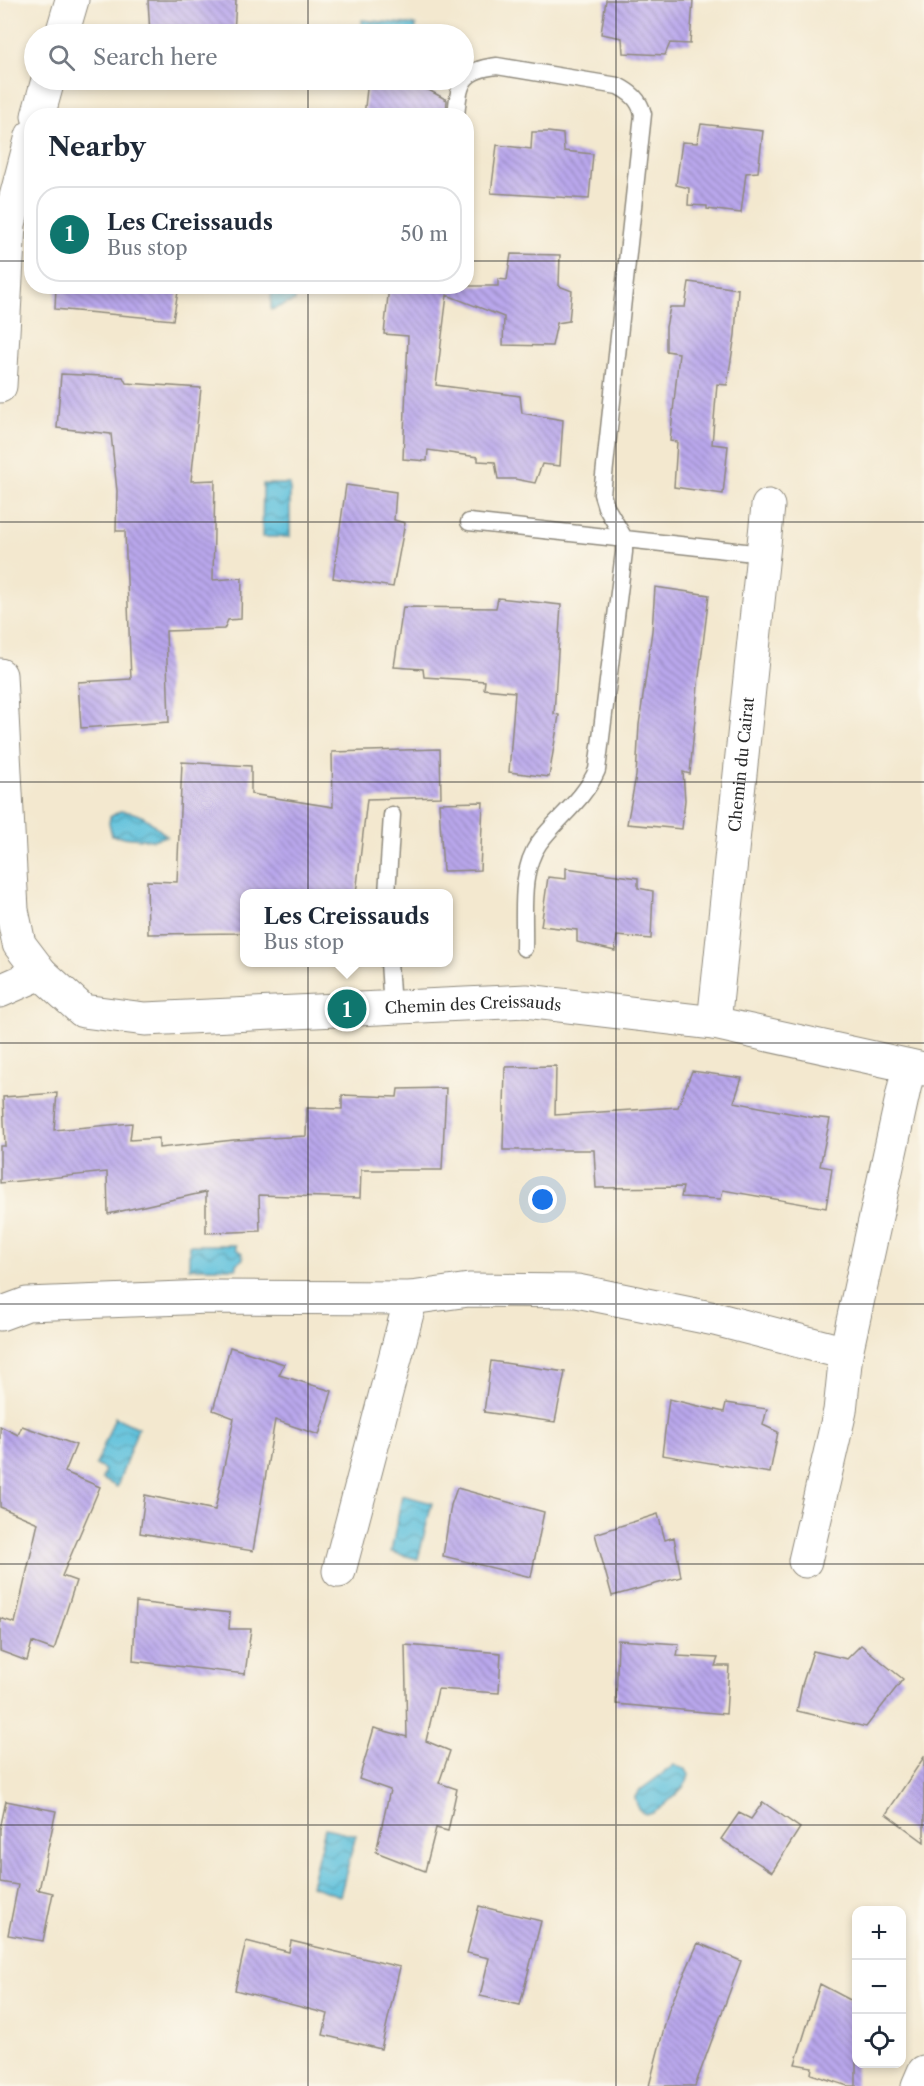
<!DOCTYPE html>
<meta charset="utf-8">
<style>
:root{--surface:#fff;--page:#f2f2f3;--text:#1f2937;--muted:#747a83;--line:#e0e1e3;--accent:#0f766e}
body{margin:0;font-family:"Libre Caslon Text",serif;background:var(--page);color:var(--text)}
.controls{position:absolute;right:18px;bottom:18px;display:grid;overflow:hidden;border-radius:12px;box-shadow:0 3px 9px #0003}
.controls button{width:54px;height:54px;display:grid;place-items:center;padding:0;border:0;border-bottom:2px solid var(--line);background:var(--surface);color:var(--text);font:30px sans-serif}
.you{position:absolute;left:543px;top:1200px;width:21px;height:21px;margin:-15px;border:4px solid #fff;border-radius:50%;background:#1a73e8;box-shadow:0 0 0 9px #1a73e833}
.badge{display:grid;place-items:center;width:39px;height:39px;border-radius:50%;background:var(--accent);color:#fff;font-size:20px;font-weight:700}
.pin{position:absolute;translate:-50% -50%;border:3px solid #fff;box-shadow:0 2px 6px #0006}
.popup{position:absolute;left:240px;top:889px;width:213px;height:78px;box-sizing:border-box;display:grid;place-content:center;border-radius:12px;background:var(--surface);filter:drop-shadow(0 2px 4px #0005);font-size:20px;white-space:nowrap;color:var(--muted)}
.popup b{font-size:22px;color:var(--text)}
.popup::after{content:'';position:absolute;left:50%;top:100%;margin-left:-12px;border:12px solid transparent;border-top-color:var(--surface)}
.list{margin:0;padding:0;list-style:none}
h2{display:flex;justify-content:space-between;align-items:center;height:78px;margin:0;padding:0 24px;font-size:26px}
h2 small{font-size:20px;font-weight:400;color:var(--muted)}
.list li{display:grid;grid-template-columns:39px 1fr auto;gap:18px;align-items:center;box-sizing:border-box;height:96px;margin:0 12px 12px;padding:0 12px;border:2px solid var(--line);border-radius:24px}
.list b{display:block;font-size:22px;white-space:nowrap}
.list p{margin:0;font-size:20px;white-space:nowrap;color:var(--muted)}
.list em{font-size:20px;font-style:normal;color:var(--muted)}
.icon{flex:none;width:33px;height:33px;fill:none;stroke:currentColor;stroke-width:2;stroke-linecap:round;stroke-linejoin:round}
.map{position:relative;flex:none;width:924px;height:2086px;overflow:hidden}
.search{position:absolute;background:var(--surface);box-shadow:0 3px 9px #0003;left:24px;top:24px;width:450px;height:66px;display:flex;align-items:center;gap:15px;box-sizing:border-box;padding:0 21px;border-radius:33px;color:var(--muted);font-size:22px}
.panel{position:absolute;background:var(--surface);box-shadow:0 3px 9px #0003;left:24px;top:108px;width:450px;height:186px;border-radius:24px}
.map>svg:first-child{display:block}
.water{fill:url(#water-waves);stroke:#447684;stroke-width:1.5}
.building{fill:url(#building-back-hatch)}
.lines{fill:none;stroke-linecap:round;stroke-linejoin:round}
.service-casing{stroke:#8f8a7d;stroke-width:19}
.minor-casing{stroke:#8f8a7d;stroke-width:35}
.service{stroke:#fff;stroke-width:16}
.minor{stroke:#fff;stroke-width:33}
.grid{fill:none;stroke:#2b2b2b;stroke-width:1.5;stroke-opacity:0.55}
.labels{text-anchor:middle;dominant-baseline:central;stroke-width:6;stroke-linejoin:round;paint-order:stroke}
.street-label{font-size:16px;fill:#2b2b2b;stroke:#fbf7ec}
</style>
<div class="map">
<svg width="924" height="2086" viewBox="0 0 924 2086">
<defs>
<pattern id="water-waves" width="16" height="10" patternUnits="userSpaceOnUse" patternTransform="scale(1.5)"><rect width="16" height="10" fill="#5ec1dc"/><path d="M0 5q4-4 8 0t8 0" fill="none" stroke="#4e9db3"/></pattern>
<pattern id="building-back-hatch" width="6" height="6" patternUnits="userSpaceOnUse" patternTransform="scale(1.5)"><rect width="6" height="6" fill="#b9a7ec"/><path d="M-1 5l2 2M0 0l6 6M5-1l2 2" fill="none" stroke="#9788bf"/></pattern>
</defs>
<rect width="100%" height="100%" fill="#fbf7ec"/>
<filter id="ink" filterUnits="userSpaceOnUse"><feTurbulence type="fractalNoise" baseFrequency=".0167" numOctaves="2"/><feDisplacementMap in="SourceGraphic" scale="12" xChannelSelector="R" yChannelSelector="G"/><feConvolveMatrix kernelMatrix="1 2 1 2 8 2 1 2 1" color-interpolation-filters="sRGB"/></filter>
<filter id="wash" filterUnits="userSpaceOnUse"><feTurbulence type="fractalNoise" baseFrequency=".008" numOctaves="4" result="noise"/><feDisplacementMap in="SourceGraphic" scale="24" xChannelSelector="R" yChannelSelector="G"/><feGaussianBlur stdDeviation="1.35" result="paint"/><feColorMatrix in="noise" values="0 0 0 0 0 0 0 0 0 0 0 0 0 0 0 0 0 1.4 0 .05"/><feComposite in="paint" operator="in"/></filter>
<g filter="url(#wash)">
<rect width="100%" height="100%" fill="#f3e8cf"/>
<path class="water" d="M362,20L416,25L415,34H363Z
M276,287H296L295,301L271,310V295Z
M263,484H290V537H262Z
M120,811C146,813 149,822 167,836L152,840L112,836L109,823L110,817Z
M189,1245H236V1249L242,1253L243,1259L236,1264V1268H189Z
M115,1417L138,1428L117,1487L102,1479L105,1470L96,1465Z
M402,1495L432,1503L418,1559L391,1552Z
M674,1765L685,1768L689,1775C687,1786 679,1791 672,1798C658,1811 641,1827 635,1797L639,1791Z
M325,1828L356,1835L340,1896L311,1886Z"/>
<g id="blocks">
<path class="building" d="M148,0H236L234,34H150Z
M606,0H693L690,44L670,43L665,55L623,53L622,38L601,34Z
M368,80H422L423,87L447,100L446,116H364Z
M701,124L763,131L758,172L746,173L741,213L707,209V206L688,205L689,188L676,185L682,142L697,143Z
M532,132H548L563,134L564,151L593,154L589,199L491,193L497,145L531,149Z
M511,254L560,255L559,286L572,291L569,321L557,323L552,346L503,345L504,317L447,295L436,385L520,396L522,413L563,420L560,466L542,464L535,483L515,479H498L495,462L478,461V457L428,450L427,461L403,459L408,336L384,334L389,286H498V279L507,280Z
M689,282L738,289L735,335L727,385L717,384L712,444L728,446L723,494L674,487L677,442L670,441L679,353L666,351V327L670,307H685Z
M56,286H179L173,320L55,309Z
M61,374L123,377L126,383L201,388L191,481L215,480L213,580L242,578L241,619L228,620L224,629L166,631L169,722L81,728L78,682L131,679L125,531H116L117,491L111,434L57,428Z
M346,485L396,492L394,520L405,523L393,587L333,578Z
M655,587L709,595L698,685L690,774L683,772L685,800L682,829L627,824L636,776L639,725L652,631Z
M498,598L561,605L554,714L559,715L549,777L509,772L515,692L484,689L485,681L424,677L423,669L394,667L403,607L496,608Z
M440,749L441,797L367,799L356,894H245V933L148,934L147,881L177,882L182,762L251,766V794L333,807L332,752Z
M483,802L480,870L443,871L439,803Z
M566,868L638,878V888L653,891L651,939L617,936L615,951L577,942V930L541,926L548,877L566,879Z
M556,1066L555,1115L678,1107L692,1071L742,1078L734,1102L810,1117L830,1119L820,1166L832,1168L826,1208L723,1190L721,1199L681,1197L683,1187L596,1188L594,1150H503L505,1067Z
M446,1088L442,1170H361L360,1198L259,1195L260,1231L206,1233V1192L108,1214L107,1172L0,1183V1146H5L3,1097L57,1093L54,1130L132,1123L130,1140L159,1138V1148L234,1140L306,1136L307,1108L342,1109V1095L397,1097L398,1089Z
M230,1347L284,1364L279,1375L332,1391L319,1435L275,1420L253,1551L140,1533L145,1495L215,1510L234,1418L213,1410Z
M491,1361L565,1372L555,1422L484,1412Z
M669,1399L724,1412L726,1403L767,1409L763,1425L778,1432L770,1473L662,1455Z
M0,1426L18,1435L22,1426L76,1445L65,1472L100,1487L62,1576L76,1581L54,1650L32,1642L27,1661L0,1651V1618L15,1623L38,1523L0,1507Z
M457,1488L544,1512L531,1577L443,1556L451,1505Z
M658,1514L665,1540L674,1537L681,1577L612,1596L595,1534Z
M136,1602L230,1613L229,1629H251L245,1674L133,1661Z
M618,1640L679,1644L677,1656L718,1658L715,1666H729L726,1714L616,1704Z
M405,1645L501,1653L499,1693L438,1689L426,1741L450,1751L439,1783L457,1789L448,1831L436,1828L425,1871L376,1852L390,1790L359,1779L374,1728L407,1737Z
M861,1645L903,1679L866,1727L797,1711L802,1685L813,1651L847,1659Z
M924,1757V1842L886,1814Z
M6,1801L56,1811L39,1890L36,1889L53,1893L43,1941L8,1935L18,1885L0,1882V1829Z
M763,1802L800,1828L772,1872L721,1839L739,1813L751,1819Z
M479,1906L541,1921L520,2005L480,1996L489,1958L467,1953Z
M246,1941L289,1952L291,1941L400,1967L381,2049L323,2035L328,2014L235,1990Z
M698,1943L741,1961L695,2086H649L669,2009Z
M820,1984L856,2003V2086H848L811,2074L812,2067L795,2064Z"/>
</g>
</g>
<g filter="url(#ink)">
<use href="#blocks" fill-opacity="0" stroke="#8f8a7d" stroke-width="1.5"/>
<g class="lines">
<defs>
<path id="service" d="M456,116C459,83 461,70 497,66L618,86C631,93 639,99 643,114L602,494L606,507L624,538V552L597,770C584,800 557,818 539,843C519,871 525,915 524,948
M469,522L763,554
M387,894L392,815
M389,962L392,1008"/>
<g id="minor">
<path d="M62,34L72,0"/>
<path d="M38,116L48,80"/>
<path d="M0,386L9,224L32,136"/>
<path id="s1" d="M0,675L12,910L19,944L41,973L83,1011L145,1019L526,1001L714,1023L924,1069"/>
<path d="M0,991L41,973"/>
<path id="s2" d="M714,1023L768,506"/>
<path d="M0,1314L27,1304L209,1297L411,1298L469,1290L577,1291L715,1319L846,1353L909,1066"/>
<path d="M805,1561L840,1411L846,1353"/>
<path d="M339,1571L411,1298"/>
<path d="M918,2086L924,2072"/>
</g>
</defs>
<use href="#service" class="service-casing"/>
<use href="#minor" class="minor-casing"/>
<use href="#service" class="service"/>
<use href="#minor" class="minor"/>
</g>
</g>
<path class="grid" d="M308,0V34M616,0V2086M308,80V116M0,261H32M466,261H924M308,286V2086M0,522H924M0,782H924M0,1043H924M0,1304H924M0,1564H924M0,1825H924"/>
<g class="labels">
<g class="street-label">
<text stroke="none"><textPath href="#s2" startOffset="260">Chemin du Cairat</textPath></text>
<text stroke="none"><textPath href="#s1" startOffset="754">Chemin des Creissauds</textPath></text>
</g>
</g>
</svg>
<div class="controls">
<button>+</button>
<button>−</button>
<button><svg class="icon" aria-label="locate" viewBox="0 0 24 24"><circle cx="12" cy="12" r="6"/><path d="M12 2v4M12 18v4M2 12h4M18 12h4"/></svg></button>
</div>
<div class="you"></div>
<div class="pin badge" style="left:347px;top:1009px">1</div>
<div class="popup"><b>Les Creissauds</b>Bus stop</div>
<div class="search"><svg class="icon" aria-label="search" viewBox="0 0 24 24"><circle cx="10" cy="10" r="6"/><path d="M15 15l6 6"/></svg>Search here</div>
<section class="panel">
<h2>Nearby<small></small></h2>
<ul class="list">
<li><span class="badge">1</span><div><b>Les Creissauds</b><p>Bus stop</p></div><em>50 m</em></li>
</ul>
</section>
</div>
